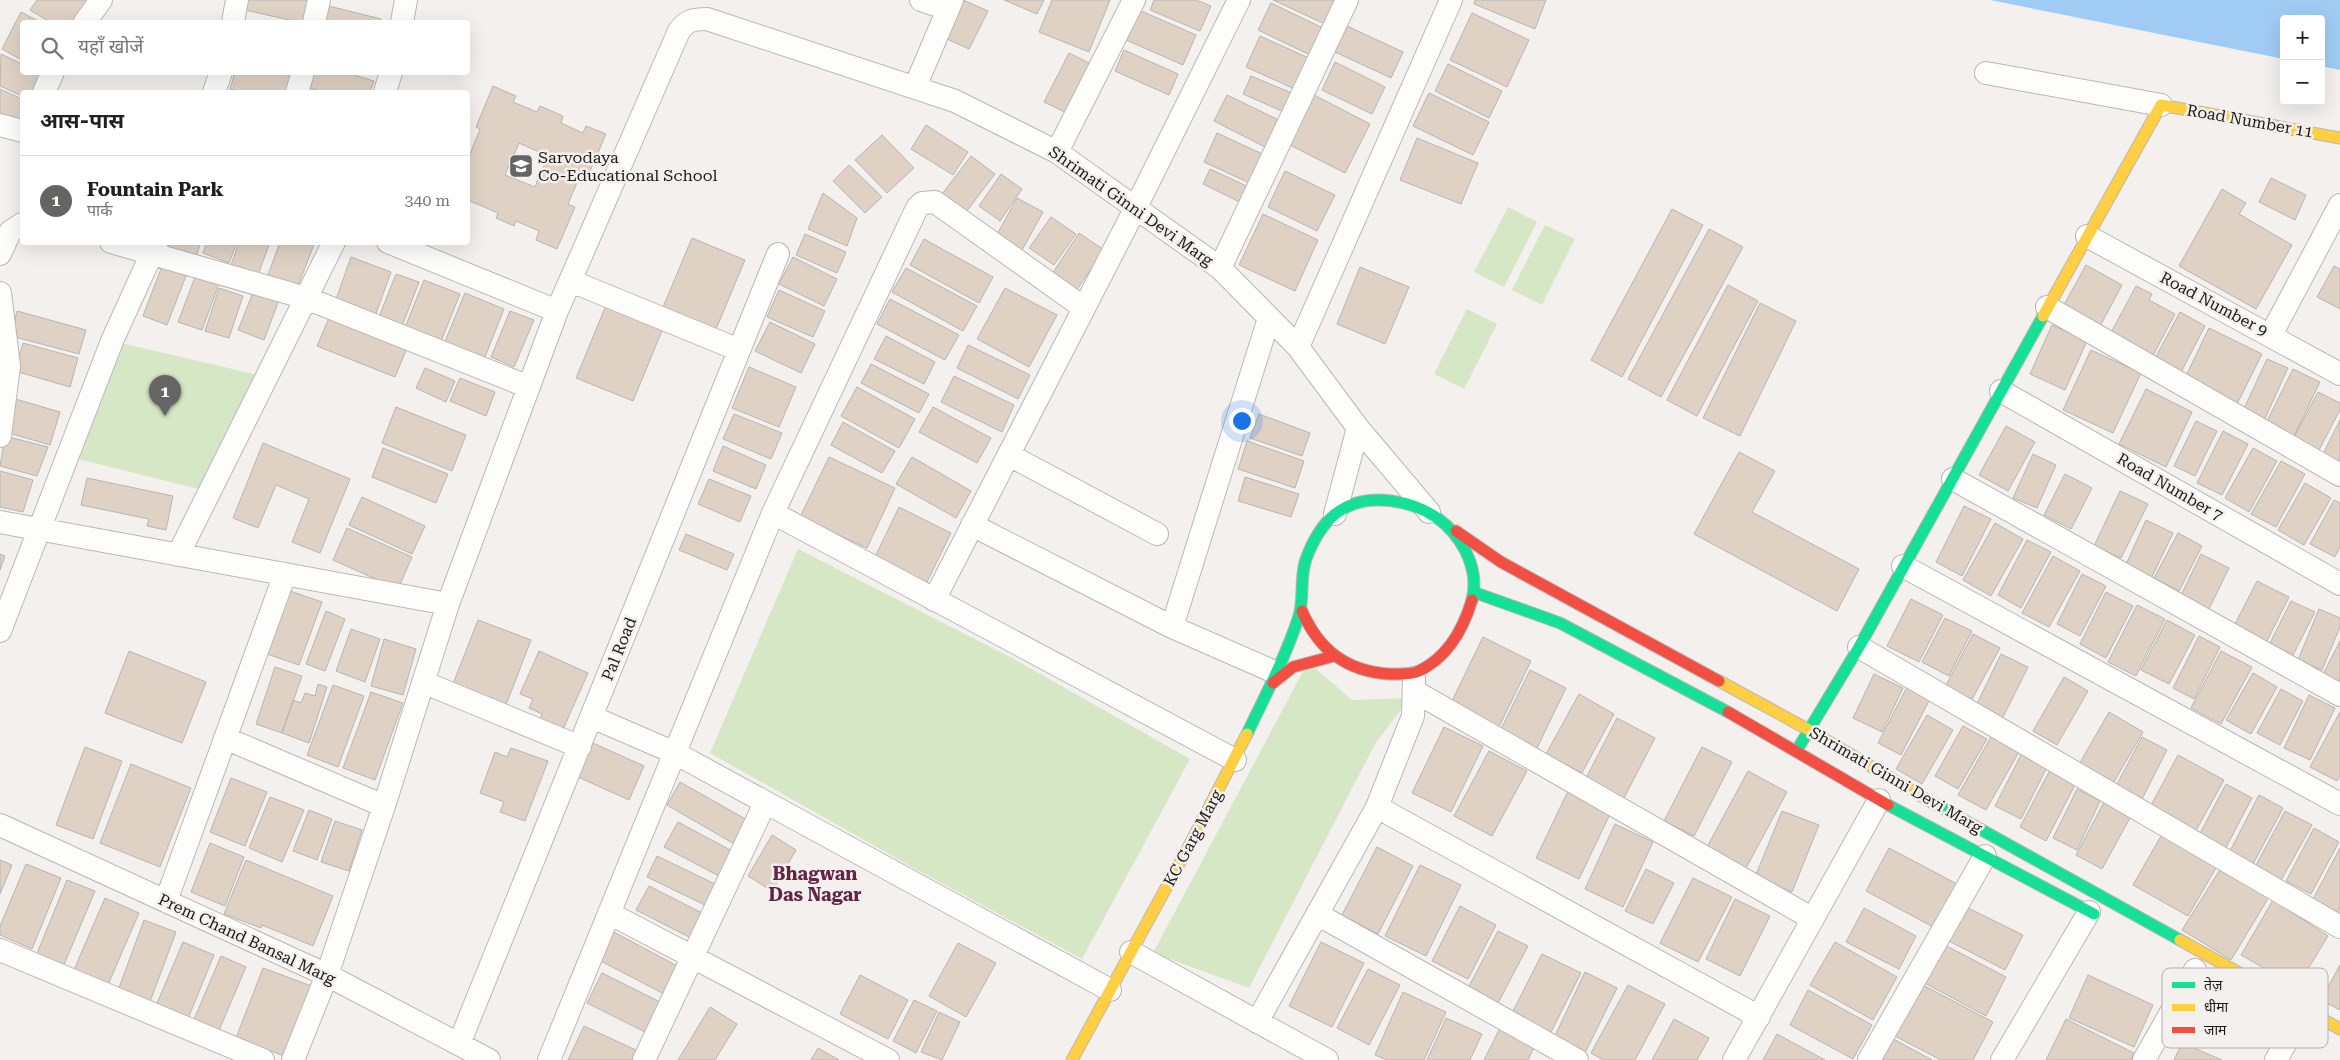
<!DOCTYPE html>
<html lang="hi">
<meta charset="utf-8">
<style>
:root{--surface:#fff;--page:#f6f6f6;--text:#202124;--muted:#757577;--line:#e0e0e0;--accent:#676564}
body{margin:0;font-family:"Roboto Serif","Noto Sans Devanagari",serif;background:var(--page);color:var(--text)}
.controls{position:absolute;right:15px;top:15px;display:grid;overflow:hidden;border-radius:5px;box-shadow:0 5px 20px #0002}
.controls button{width:45px;height:45px;display:grid;place-items:center;padding:0;border:0;border-bottom:1px solid var(--line);background:var(--surface);color:var(--text);font:25px sans-serif}
.you{position:absolute;left:1241px;top:420px;width:18px;height:18px;margin:-12px;border:4px solid #fff;border-radius:50%;background:#1a73e8;box-shadow:0 0 0 8px #1a73e833}
.badge{display:grid;place-items:center;width:32px;height:32px;border-radius:50%;background:var(--accent);color:#fff;font-size:16px;font-weight:700}
.pin{position:absolute;translate:-50% -41px;filter:drop-shadow(0 1px 2px #0008)}
.pin::after{content:'';position:absolute;top:26px;width:18px;height:15px;background:inherit;clip-path:polygon(0 0,100% 0,50% 100%)}
.list{margin:0;padding:0;list-style:none}
h2{display:flex;justify-content:space-between;align-items:center;height:65px;margin:0;padding:0 20px;font-size:21px}
h2 small{font-size:16px;font-weight:400;color:var(--muted)}
.list li{display:grid;grid-template-columns:32px 1fr auto;gap:15px;align-items:center;box-sizing:border-box;height:90px;padding:0 20px;border-top:1px solid var(--line)}
.list b{display:block;font-size:19px;white-space:nowrap}
.list p{margin:0;font-size:16px;white-space:nowrap;color:var(--muted)}
.list em{font-size:16px;font-style:normal;color:var(--muted)}
.icon{flex:none;width:28px;height:28px;fill:none;stroke:currentColor;stroke-width:2;stroke-linecap:round;stroke-linejoin:round}
.map{position:relative;flex:none;width:2340px;height:1060px;overflow:hidden}
.search{position:absolute;background:var(--surface);box-shadow:0 5px 20px #0002;left:20px;top:20px;width:450px;height:55px;display:flex;align-items:center;gap:12px;box-sizing:border-box;padding:0 18px;border-radius:5px;color:var(--muted);font-size:19px}
.panel{position:absolute;background:var(--surface);box-shadow:0 5px 20px #0002;left:20px;top:90px;width:450px;height:155px;border-radius:5px}
.map>svg:first-child{display:block}
.green{fill:#d6e7c6}
.water{fill:#a0ccf3}
.building{fill:#dfd2c5;stroke:#b6b5b3;fill-rule:evenodd}
.lines{fill:none;stroke-linecap:round;stroke-linejoin:round}
.street-casing{stroke:#bab8b6;stroke-width:24}
.fast-casing{stroke:#bab8b6;stroke-width:13}
.slow-casing{stroke:#bab8b6;stroke-width:13}
.jam-casing{stroke:#bab8b6;stroke-width:13}
.street{stroke:#fdfdfc;stroke-width:22}
.fast{stroke:#16e098;stroke-width:11}
.slow{stroke:#ffcf43;stroke-width:11}
.jam{stroke:#f24e42;stroke-width:11}
.labels{text-anchor:middle;dominant-baseline:central;stroke-width:5;stroke-linejoin:round;paint-order:stroke}
.street-label{font-size:16px;fill:#1c1a19;stroke:#f4f0ed}
.poi-label{font-size:16px;fill:#1c1a19;stroke:#f4f0ed;text-anchor:start}
.neighbourhood-label{font-size:18px;font-weight:bold;fill:#632345;stroke:#f4f0ed}
.key{fill:#f4f0ed;stroke:#b3b0ad;stroke-width:1}
.key-label{font-size:14px;fill:#1c1a19}
</style>
<div class="map">
<svg width="2340" height="1060" viewBox="0 0 2340 1060">
<rect width="100%" height="100%" fill="#f3f0ee"/>
<path class="green" d="M1508,207L1537,222L1504,287L1474,272Z
M1545,225L1575,239L1542,305L1512,290Z
M1467,309L1497,324L1464,389L1434,374Z
M112,341L267,377L210,492L66,456Z
M798,549L1012,658L1190,759L1082,959L919,871L710,753Z
M1308,662L1352,700L1410,698L1375,744L1249,988L1153,953Z"/>
<path class="water" d="M1990,0H2340V70L2321,66V19H2284V59Z"/>
<path class="building" d="M37,0H96L82,22H50L30,10Z
M248,0H305L308,1L303,22H298L245,10Z
M963,0L988,11L969,49L945,38Z
M1004,0H1044L1037,14Z
M1052,0H1110L1089,52L1039,32Z
M1154,0H1196L1211,6L1200,31L1150,10Z
M1273,0H1339L1327,25Z
M1475,0H1546L1535,29L1474,4Z
M1271,3L1323,28L1310,55L1258,30Z
M325,5L381,19L380,22H320Z
M1139,10L1196,35L1183,65L1126,40Z
M21,12L40,22H22V60L2,49Z
M1472,13L1529,40L1507,87L1450,60Z
M1347,26L1403,52L1391,78L1335,52Z
M1260,36L1313,60L1299,91L1246,67Z
M1124,50L1178,74L1169,95L1115,71Z
M1069,53L1091,64L1067,113L1044,102Z
M1,54L22,64V72H42L39,92H22V96L0,86Z
M1335,62L1385,87L1372,114L1322,90Z
M1448,64L1502,91L1489,118L1435,91Z
M235,72H280L294,77L289,92H242L230,89Z
M313,72H344L374,81L370,92H325L309,88Z
M1251,76L1294,94L1286,113L1243,94Z
M493,86L516,96L513,102L537,112L540,106L563,116L561,123L583,133L586,126L606,134L588,176L581,173L568,204L575,207L557,249L536,240L539,231L516,221L514,226L496,218L498,213L470,201L468,206V159L480,129L476,127ZM519,143L548,156L535,187L505,175Z
M0,89L22,99V128L0,120Z
M1429,93L1489,122L1473,155L1413,126Z
M1227,95L1283,122L1269,149L1214,121Z
M1314,95L1370,124L1345,173L1288,144Z
M926,125L968,152L953,175L911,149Z
M1217,133L1271,158L1258,187L1204,162Z
M882,135L914,168L887,193L855,160Z
M1417,138L1478,163L1461,204L1400,180Z
M971,156L995,174L963,216L939,198Z
M849,165L882,197L865,213L833,181Z
M1210,169L1253,189L1246,205L1203,184Z
M1285,171L1335,195L1317,231L1268,207Z
M1001,174L1022,189L1000,221L979,206Z
M2271,178L2306,195L2295,220L2259,202Z
M2222,189L2246,203L2239,214L2292,245L2256,309L2179,266Z
M823,193L857,218L847,246L808,229Z
M1017,198L1043,212L1021,252L995,238Z
M1672,209L1703,225L1622,377L1591,360Z
M1263,214L1318,240L1295,291L1239,265Z
M1051,217L1076,234L1054,265L1029,248Z
M1709,229L1743,247L1661,397L1628,379Z
M1079,233L1104,250L1076,291L1052,274Z
M805,234L846,252L837,273L796,255Z
M692,238L745,260L716,329L663,307Z
M924,239L993,277L979,303L910,265Z
M170,242H201L195,260L167,250Z
M207,242H237L229,263L203,253Z
M239,242H270L258,275L231,265Z
M280,242H315L298,286L268,275Z
M351,257L391,272L374,319L334,305Z
M793,257L837,279L824,306L779,284Z
M2086,265L2122,285L2097,332L2060,312Z
M162,266L186,276L167,325L143,316Z
M2334,266L2340,269V309L2317,297Z
M1360,267L1409,287L1385,344L1337,324Z
M906,268L977,306L963,331L892,292Z
M198,269L221,278L202,330L178,322Z
M396,274L419,282L402,326L379,317Z
M424,280L460,294L440,344L404,330Z
M1728,285L1758,301L1697,416L1667,400Z
M2136,286L2152,294L2149,300L2175,314L2149,363L2107,340Z
M219,288L243,296L229,338L205,331Z
M1005,288L1057,315L1029,367L977,339Z
M254,290L279,300L264,340L238,330Z
M779,290L825,311L813,337L767,317Z
M465,293L504,309L483,362L443,346Z
M890,299L959,335L945,360L877,324Z
M607,303L664,326L633,401L576,378Z
M1760,303L1796,321L1740,436L1703,418Z
M17,311L86,330L79,354L11,336Z
M510,311L534,320L514,367L491,357Z
M2180,312L2205,326L2180,374L2154,360Z
M329,318L407,348L395,377L317,346Z
M770,322L815,344L801,373L755,351Z
M2052,325L2087,341L2065,390L2030,374Z
M2209,328L2262,354L2236,406L2184,380Z
M886,336L935,362L924,384L874,359Z
M23,343L78,358L70,387L15,371Z
M968,345L1030,375L1018,399L957,368Z
M2091,350L2141,373L2113,433L2063,410Z
M2267,359L2288,368L2263,423L2242,413Z
M871,364L929,394L919,413L861,383Z
M749,367L796,387L779,427L732,408Z
M425,368L455,381L446,402L416,388Z
M2293,369L2320,382L2293,438L2265,425Z
M954,376L1014,405L1002,432L941,402Z
M460,378L495,392L486,416L450,401Z
M857,387L915,419L899,448L841,416Z
M2146,389L2192,412L2166,467L2119,444Z
M2318,392L2340,403V410L2317,454L2292,441Z
M12,398L60,412L50,445L2,431Z
M396,407L466,435L452,471L382,443Z
M933,407L991,438L977,463L919,432Z
M734,414L782,433L771,459L723,439Z
M1259,414L1310,433L1302,456L1250,438Z
M2340,420V467L2321,458Z
M2196,421L2217,431L2195,476L2174,466Z
M843,422L895,451L882,473L831,445Z
M2006,426L2035,442L2008,491L1979,475Z
M2223,431L2248,444L2222,495L2197,483Z
M5,436L48,447L37,476L0,466Z
M1247,441L1304,461L1295,488L1238,469Z
M263,443L350,479L320,553L292,542L309,499L276,485L258,528L233,518Z
M723,446L766,465L756,489L713,471Z
M383,448L448,474L436,503L372,477Z
M2253,448L2277,461L2249,512L2225,498Z
M1739,452L1775,471L1752,512L1859,569L1837,611L1694,534Z
M2033,454L2056,465L2037,508L2013,498Z
M829,457L895,488L867,548L800,517Z
M912,457L971,491L956,518L896,484Z
M2281,461L2305,474L2276,527L2251,514Z
M0,471L33,480L23,512L0,507Z
M2065,474L2092,488L2071,529L2044,515Z
M1245,477L1299,494L1291,517L1238,501Z
M87,478L173,496L166,530L147,526L149,519L81,505Z
M709,479L751,496L740,522L698,504Z
M2305,483L2331,498L2304,545L2278,530Z
M2120,491L2148,504L2121,558L2094,546Z
M362,497L425,526L412,554L349,525Z
M2334,500L2340,503V547L2335,557L2310,544Z
M1964,506L1991,519L1962,576L1936,562Z
M899,507L951,533L926,584L874,559Z
M2146,520L2173,533L2150,581L2124,569Z
M1995,523L2023,539L1991,596L1963,580Z
M347,528L412,557L398,589L333,560Z
M2178,533L2202,546L2179,591L2154,578Z
M686,534L734,554L727,570L679,550Z
M2027,540L2051,552L2021,608L1998,595Z
M0,554L5,556L0,570Z
M2201,554L2229,568L2208,611L2180,597Z
M2053,556L2080,571L2049,627L2022,613Z
M2082,574L2106,586L2080,636L2057,624Z
M2257,581L2289,597L2266,643L2234,626Z
M290,591L322,602L299,665L267,654Z
M2106,592L2133,606L2106,658L2080,644Z
M1911,599L1943,615L1919,662L1887,646Z
M2291,601L2315,612L2293,655L2270,643Z
M2137,605L2165,619L2136,676L2108,662Z
M2319,609L2340,618V627L2322,670L2298,660Z
M326,611L345,619L325,671L306,664Z
M1945,618L1972,631L1949,676L1922,662Z
M478,620L531,640L504,710L451,689Z
M2167,620L2195,635L2169,684L2141,670Z
M351,629L380,639L365,682L336,671Z
M1973,634L2000,648L1970,703L1944,689Z
M2199,636L2220,647L2194,699L2173,688Z
M1483,637L1531,661L1498,729L1450,705Z
M384,639L416,649L403,695L371,686Z
M2340,641V685L2322,676Z
M129,651L206,682L182,743L105,713Z
M539,651L588,673L561,734L538,724L542,714L529,708L533,699L520,694Z
M2221,651L2252,667L2221,724L2191,708Z
M2001,654L2028,667L1999,725L1973,712Z
M275,667L302,676L282,733L256,724Z
M1530,670L1566,688L1535,752L1499,733Z
M2253,673L2277,687L2251,734L2226,720Z
M1874,674L1903,688L1882,732L1853,718Z
M2064,677L2088,691L2057,745L2033,731Z
M1909,683L1932,695L1901,755L1878,743Z
M318,684L327,687L309,743L282,733L293,700L301,703L305,693L315,696Z
M333,685L364,696L338,767L307,755Z
M2281,689L2303,701L2280,745L2257,733Z
M371,692L403,703L375,780L343,768Z
M1579,694L1614,714L1582,773L1546,754Z
M2309,695L2335,708L2310,760L2284,748Z
M2109,712L2143,732L2111,787L2077,768Z
M2340,712V776L2337,781L2310,767Z
M1927,715L1953,730L1922,784L1896,769Z
M1617,718L1655,738L1623,800L1585,780Z
M1963,726L1987,739L1958,789L1935,776Z
M1444,727L1483,746L1451,812L1412,793Z
M1991,737L2019,752L1986,810L1958,795Z
M2142,737L2167,750L2142,799L2116,786Z
M593,743L644,766L629,800L578,777Z
M85,747L122,761L93,839L56,825Z
M1702,747L1732,762L1694,836L1664,821Z
M511,748L548,761L525,821L500,812L504,802L480,793L495,752L507,757Z
M1489,751L1527,771L1492,836L1454,816Z
M2023,751L2049,763L2021,819L1995,806Z
M2178,755L2224,780L2194,834L2149,809Z
M131,764L191,788L160,867L100,843Z
M2051,768L2077,781L2046,841L2020,827Z
M1748,771L1787,792L1746,868L1707,847Z
M231,778L267,792L245,846L210,832Z
M680,782L749,821L736,845L667,805Z
M2226,784L2252,798L2223,853L2197,839Z
M2077,789L2100,801L2077,850L2053,838Z
M1568,791L1611,812L1579,879L1536,858Z
M2259,795L2283,808L2253,864L2230,851Z
M270,797L304,810L282,862L249,848Z
M2104,802L2131,816L2102,869L2076,855Z
M309,810L332,819L317,860L293,851Z
M1782,811L1819,825L1792,892L1755,877Z
M2285,811L2312,825L2279,884L2254,869Z
M335,821L362,830L349,871L321,862Z
M678,822L732,851L719,876L664,847Z
M1615,824L1653,842L1623,907L1585,889Z
M2314,828L2339,842L2311,894L2286,881Z
M2165,829L2220,861L2188,916L2133,885Z
M772,835L796,850L772,891L748,876Z
M210,843L244,857L225,906L191,892Z
M1377,847L1413,866L1378,934L1342,915Z
M1889,848L1959,885L1935,928L1866,891Z
M2340,848V909L2337,915L2312,901Z
M657,856L717,885L707,906L647,877Z
M0,860L12,865L0,894Z
M246,860L333,896L313,946L262,925L261,928L224,914Z
M26,864L61,878L32,949L0,935V926Z
M1420,865L1461,885L1426,956L1385,936Z
M2221,868L2269,897L2231,960L2182,930Z
M1646,869L1674,883L1653,924L1625,911Z
M1693,878L1732,897L1698,962L1660,943Z
M67,880L95,891L63,967L36,956Z
M649,886L704,914L691,938L636,910Z
M105,898L139,913L107,987L73,972Z
M1735,899L1770,916L1740,976L1706,959Z
M2273,900L2328,936L2297,987L2241,955Z
M1460,906L1496,925L1468,979L1432,961Z
M1964,906L2023,935L2005,970L1947,940Z
M1864,908L1916,936L1899,969L1846,942Z
M144,920L176,932L148,1007L116,996Z
M610,930L683,969L668,996L595,958Z
M1498,931L1528,946L1497,1005L1467,990Z
M183,942L214,955L187,1021L155,1008Z
M1321,942L1364,963L1332,1027L1289,1006Z
M1835,942L1897,977L1873,1020L1810,985Z
M1939,942L2006,977L1986,1016L1919,980Z
M958,943L996,963L966,1017L929,996Z
M1542,954L1581,973L1551,1032L1512,1013Z
M221,956L246,967L217,1035L192,1024Z
M2340,965V1010L2321,1000Z
M263,968L314,987L287,1057L236,1038Z
M1368,969L1400,985L1369,1045L1337,1028Z
M1585,972L1617,988L1585,1053L1554,1038Z
M602,973L662,1003L647,1033L587,1003Z
M860,975L908,1000L888,1039L840,1014Z
M2088,975L2153,1005L2134,1047L2069,1018Z
M1919,983L1993,1022L1973,1060H1941L1893,1035Z
M1628,985L1665,1004L1635,1060H1603L1591,1053Z
M1808,990L1872,1025L1853,1059L1790,1025Z
M1403,992L1446,1012L1424,1060H1387L1375,1055Z
M914,1000L937,1011L916,1053L893,1041Z
M710,1007L737,1024L715,1060H678Z
M939,1012L960,1022L942,1060L921,1052Z
M1446,1018L1482,1034L1470,1060H1427Z
M1674,1019L1709,1038L1697,1060H1652Z
M2066,1019L2134,1053L2131,1060H2046Z
M584,1026L642,1053L639,1060H568Z
M1500,1028L1535,1045L1528,1060H1484Z
M1777,1034L1825,1060H1763Z
M1888,1036L1932,1060H1875Z
M2182,1043L2222,1060H2174Z
M818,1048L839,1060H811Z"/>
<g class="lines">
<defs>
<path id="street" d="M921,0L948,9
M85,22L101,0
M233,22L237,0
M314,22L319,0
M402,22L406,0
M1986,73L2161,105
M915,87L952,0
M44,92L53,72
M214,92L221,72
M297,92L303,72
M385,92L391,72
M0,125L22,131
M1057,152L1134,0
M2087,236L2340,374
M111,242L306,298L529,387
M388,242L557,311
M0,254L10,232L22,224
M1220,268L1347,0
M571,281L739,350
M0,293L9,366L0,436
M2047,307L2340,475
M1269,318L1172,627L1277,673
M2271,335L2340,205
M1298,347L1451,0
M2001,391L2340,584
M1009,455L1157,534
M1953,479L2340,695
M773,513L917,208L922,203L935,202L1084,308
M1335,514L1358,428
M0,522L448,604
M972,525L1172,627
M178,555L334,242
M1903,566L2340,804
M934,600L1135,209L1239,0
M0,631L112,341L157,242
M1859,647L2340,927
M423,682L580,747
M1414,691L1813,919
M592,717L675,753L1110,990
M225,738L384,806
M1377,807L1759,1017
M0,825L327,975L489,1060
M166,901L285,574
M609,913L888,1060
M1317,914L1577,1060
M0,950L263,1060
M1131,952L1327,1060
M1257,1022L1377,807L1413,716L1414,678
M459,1044L778,254
M293,1060L327,975L384,806L448,604L557,311L679,31C687,20 694,19 707,19L955,101L1057,152L1220,268L1298,347L1358,428L1429,512
M549,1060L773,513L1235,760
M644,1060L765,803
M1734,1060L1879,800
M1869,1060L1985,856
M2002,1060L2089,912
M2144,1060L2195,970
M2276,1060L2295,1026"/>
<path id="fast" d="M1476,593L1560,623L1728,712
M1247,734C1265,696 1285,658 1298,619C1305,600 1299,579 1306,559C1312,543 1321,526 1334,515C1366,489 1418,500 1446,525C1466,544 1479,572 1472,600
M1800,745L1859,647L2043,316
M1933,803L2180,940
M1888,805L2094,914"/>
<path id="slow" d="M2043,316L2161,105L2340,138
M1719,681L1809,730L1933,803
M2180,940L2340,1029
M1072,1060L1190,844L1247,734"/>
<path id="jam" d="M1456,531L1501,562L1719,681
M1302,611C1319,650 1346,671 1389,674C1398,674 1410,675 1419,671C1448,657 1463,630 1472,600
M1273,683L1293,667L1334,656
M1728,712L1888,805"/>
</defs>
<use href="#street" class="street-casing"/>
<use href="#fast" class="fast-casing"/>
<use href="#slow" class="slow-casing"/>
<use href="#jam" class="jam-casing"/>
<use href="#street" class="street"/>
<use href="#fast" class="fast"/>
<use href="#slow" class="slow"/>
<use href="#jam" class="jam"/>
</g>
<defs>
<symbol id="school-square" viewBox="-11 -11 22 22"><rect x="-9" y="-9" width="18" height="18" rx="4" fill="#676564" stroke="#f4f0ed"/><path d="M0-5L7-2L0 1L-7-2ZM-4 1L0 2.5L4 1V4Q0 6-4 4Z" fill="#fff"/></symbol>
</defs>
<g fill-rule="evenodd">
<use href="#school-square" x="507" y="152" width="28" height="28"/>
</g>
<g class="labels">
<g class="street-label">
<text transform="translate(2250 121) rotate(10)">Road Number 11</text>
<text transform="translate(1131 206) rotate(35)">Shrimati Ginni Devi Marg</text>
<text transform="translate(2214 304) rotate(28)">Road Number 9</text>
<text transform="translate(2170 487) rotate(30)">Road Number 7</text>
<text transform="translate(619 649) rotate(-68)">Pal Road</text>
<text transform="translate(1896 780) rotate(30)">Shrimati Ginni Devi Marg</text>
<text transform="translate(1193 838) rotate(-62)">KC Garg Marg</text>
<text transform="translate(247 939) rotate(25)">Prem Chand Bansal Marg</text>
</g>
<g class="poi-label">
<text x="538" y="157">Sarvodaya<tspan x="538" dy="18">Co-Educational School</tspan></text>
</g>
<g class="neighbourhood-label">
<text x="815" y="873">Bhagwan<tspan x="815" dy="21">Das Nagar</tspan></text>
</g>
</g>
<rect x="2162" y="968" width="166" height="80" rx="8" class="key"/>
<rect x="2172" y="982" width="23" height="6" fill="#16e098"/>
<rect x="2172" y="1004" width="23" height="7" fill="#ffcf43"/>
<rect x="2172" y="1027" width="23" height="6" fill="#f24e42"/>
<g class="key-label">
<text x="2204" y="990">तेज़</text>
<text x="2204" y="1012">धीमा</text>
<text x="2204" y="1035">जाम</text>
</g>
</svg>
<div class="controls">
<button>+</button>
<button>−</button>
</div>
<div class="you"></div>
<div class="pin badge" style="left:165px;top:416px">1</div>
<div class="search"><svg class="icon" aria-label="search" viewBox="0 0 24 24"><circle cx="10" cy="10" r="6"/><path d="M15 15l6 6"/></svg>यहाँ खोजें</div>
<section class="panel">
<h2>आस-पास<small></small></h2>
<ul class="list">
<li><span class="badge">1</span><div><b>Fountain Park</b><p>पार्क</p></div><em>340 m</em></li>
</ul>
</section>
</div>
